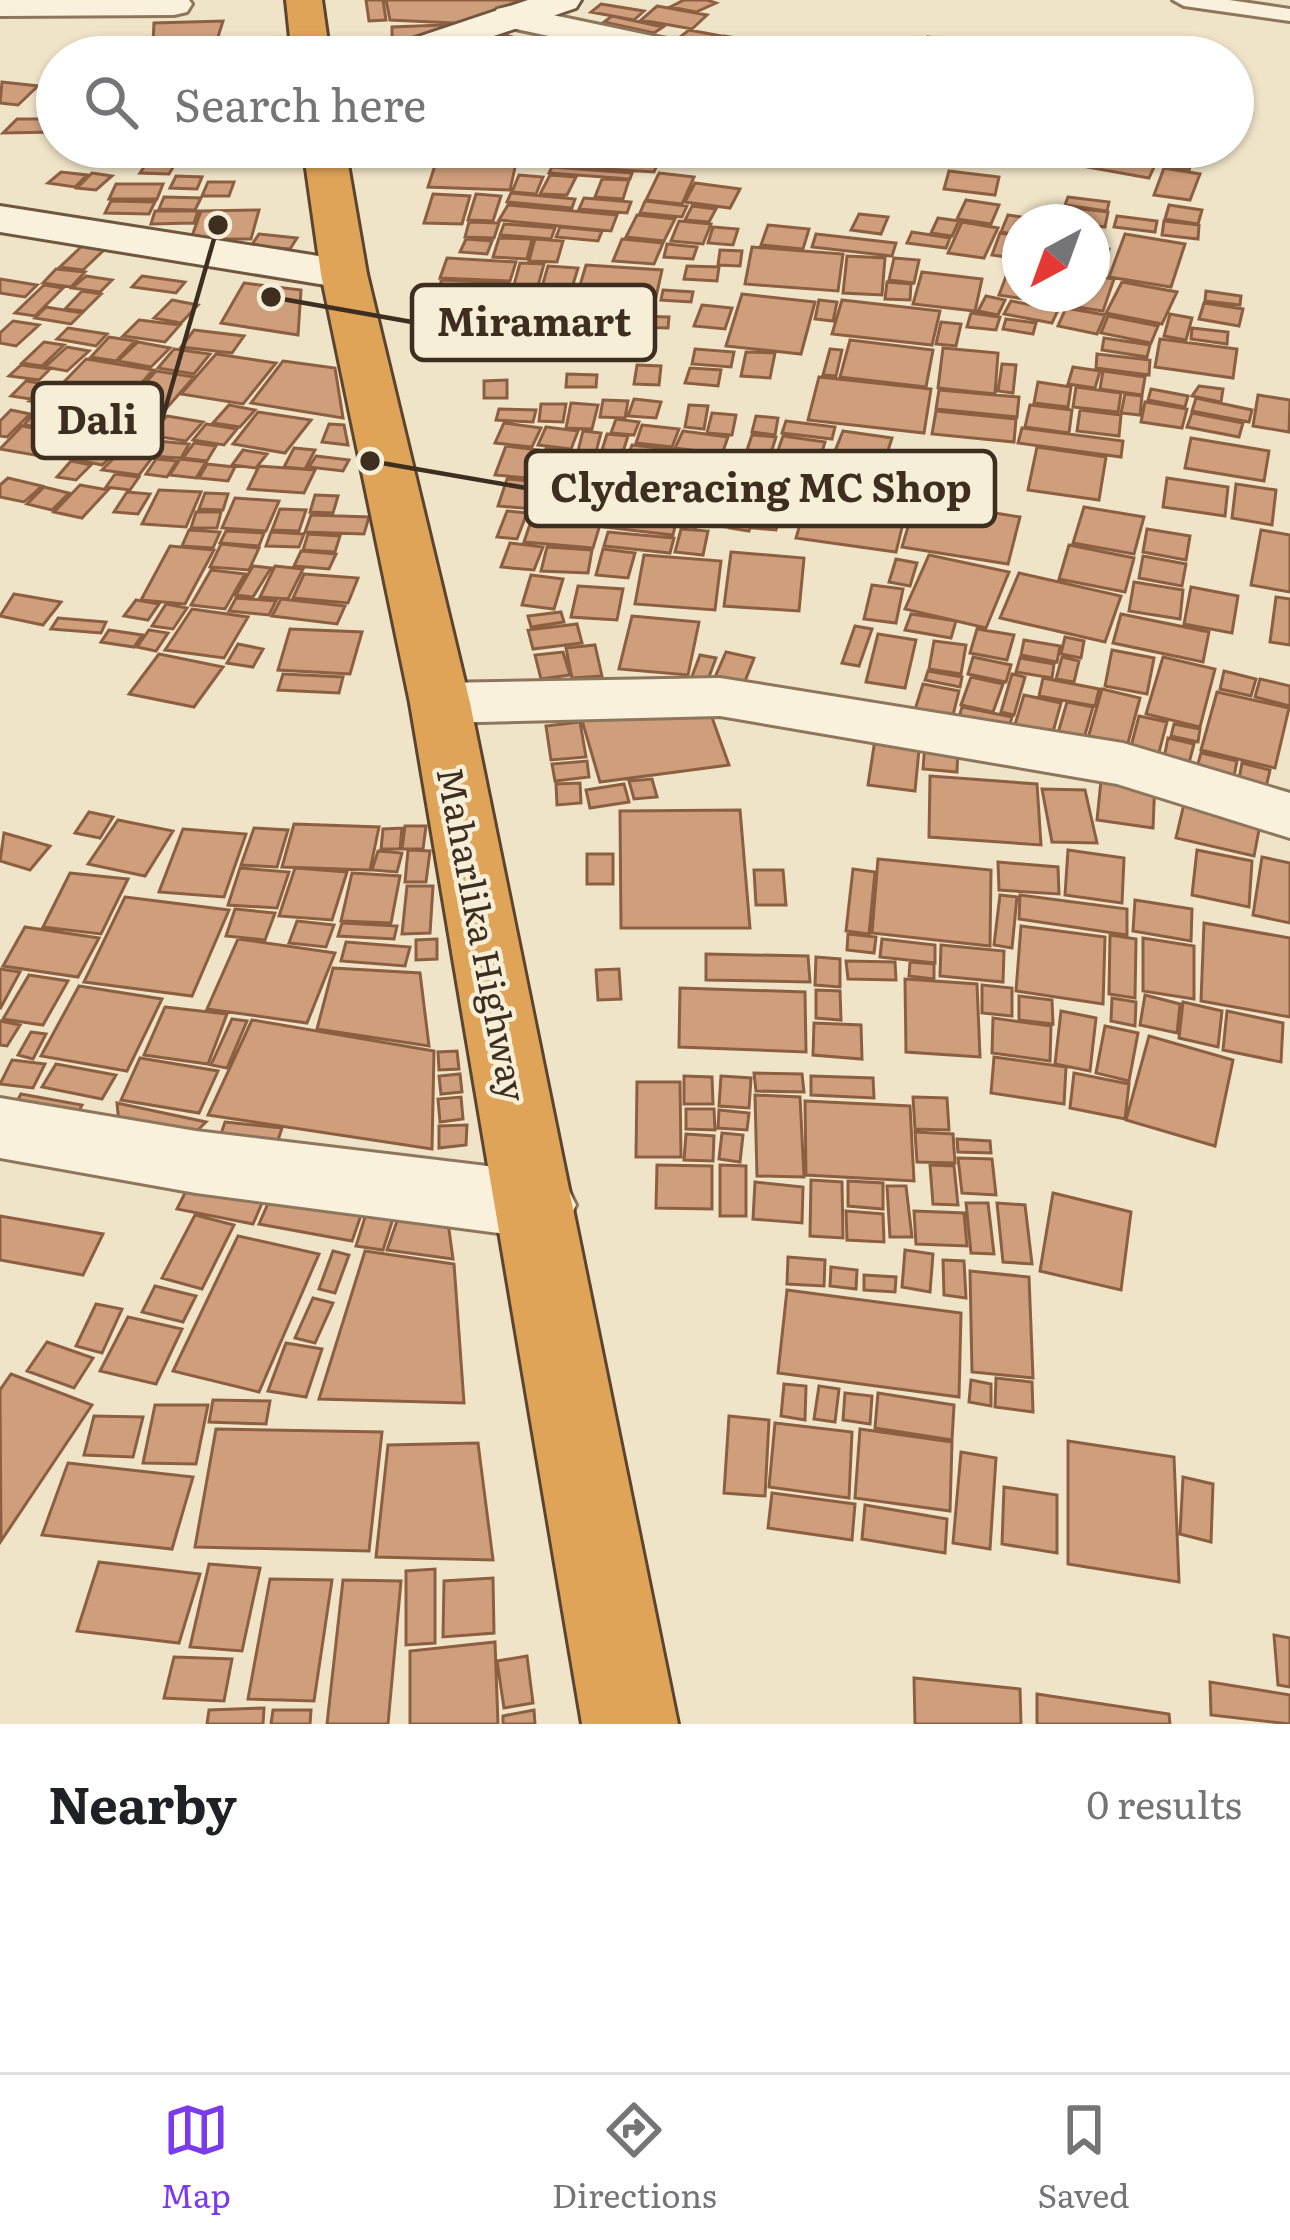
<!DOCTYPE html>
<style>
:root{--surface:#fff;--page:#f2f2f2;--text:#202124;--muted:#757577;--line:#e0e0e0;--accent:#7c3aed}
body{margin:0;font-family:Literata,serif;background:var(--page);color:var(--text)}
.compass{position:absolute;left:1002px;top:204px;width:108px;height:108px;border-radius:50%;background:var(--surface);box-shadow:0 3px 9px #0004;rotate:221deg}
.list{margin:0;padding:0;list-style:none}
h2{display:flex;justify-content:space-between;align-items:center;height:156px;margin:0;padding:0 48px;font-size:51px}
h2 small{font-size:39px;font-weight:400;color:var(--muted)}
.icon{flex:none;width:66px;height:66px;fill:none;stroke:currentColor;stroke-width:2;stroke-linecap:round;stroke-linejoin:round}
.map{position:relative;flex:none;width:1290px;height:1724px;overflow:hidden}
.search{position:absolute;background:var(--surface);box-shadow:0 3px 9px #0004;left:36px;right:36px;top:36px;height:132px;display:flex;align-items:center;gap:30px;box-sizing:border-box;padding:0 42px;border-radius:66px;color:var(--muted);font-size:45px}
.sheet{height:348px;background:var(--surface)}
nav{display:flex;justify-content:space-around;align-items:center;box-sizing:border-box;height:168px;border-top:3px solid var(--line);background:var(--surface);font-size:33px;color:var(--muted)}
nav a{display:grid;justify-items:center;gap:6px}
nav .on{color:var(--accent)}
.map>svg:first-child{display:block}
.building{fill:#cf9f7d;stroke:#8d5f41;stroke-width:3}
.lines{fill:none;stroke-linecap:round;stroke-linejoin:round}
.lane-casing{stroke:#8d765c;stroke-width:6}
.street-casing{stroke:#8d765c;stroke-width:6}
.secondary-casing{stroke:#6f573f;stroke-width:6}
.highway-casing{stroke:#5b4430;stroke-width:6}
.lane{fill:#faf1dc;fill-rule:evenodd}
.street{fill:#faf1dc;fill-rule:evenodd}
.secondary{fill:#faf1dc;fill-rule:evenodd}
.highway{fill:#e0a458;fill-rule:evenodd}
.labels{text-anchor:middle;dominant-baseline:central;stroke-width:9;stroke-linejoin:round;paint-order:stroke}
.street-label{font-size:36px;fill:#3d2e20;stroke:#f7eed8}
.leader{fill:none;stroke:#3d2e20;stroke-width:4.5}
.callout-dot{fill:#3d2e20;stroke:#f7eed8;stroke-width:4.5}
.callout{fill:#f7eed8;stroke:#3d2e20;stroke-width:4.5}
.callout-label{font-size:39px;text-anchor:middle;font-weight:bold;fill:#3d2e20}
</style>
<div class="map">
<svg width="1290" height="1724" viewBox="0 0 1290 1724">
<rect width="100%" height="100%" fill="#f0e4c8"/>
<path class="building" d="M366,0H383L386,20L369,21Z
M386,0H541L474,24L390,20Z
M684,0H707L716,3L696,12L670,7Z
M601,4L644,11L634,20L591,12Z
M657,6L707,15L692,29L641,20Z
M612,16L663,27L654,33L604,22Z
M223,21L217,40L153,42L154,23Z
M443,25L444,37L392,39V27Z
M689,30L721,36L704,51L671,44Z
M501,34L524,40L496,57L471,52Z
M724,36L749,40L734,55L709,51Z
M928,37L985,46L978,57L916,54Z
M754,41L798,49L791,57H740Z
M528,42L560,49L549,57H508Z
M2,82L38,86L18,105L0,103Z
M17,119H57V132L3,133Z
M126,147H170L163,158L120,157Z
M451,147H497L491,160L446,157Z
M501,147H553L546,163L496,160Z
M557,147H576L569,166L550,164Z
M601,147H649L643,163L596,159Z
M791,147H821L842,150L836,163L786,156Z
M838,147H923L918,158Z
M1098,147H1133L1161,152L1149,178L1087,167Z
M1168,154L1194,158L1189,170L1163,166Z
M437,159L516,163L510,190L428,187Z
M592,160L657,165L654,172L588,168Z
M148,161L176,162L169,174L140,173Z
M552,167L632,173L630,179L549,173Z
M1164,168L1200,174L1190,200L1154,195Z
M949,171L999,177L995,195L944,189Z
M61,172L87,175L75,187L48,183Z
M92,173L112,176L96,190L77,188Z
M659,173L694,177L682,204L646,200Z
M519,175L543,177L536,194L512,192Z
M550,175L576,177L567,195L540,194Z
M176,176L202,177L197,189L170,188Z
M602,179L629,180L623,199L595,197Z
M208,182H234L229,196H202Z
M695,183L740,189L730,208L685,202Z
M116,184H163L157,199H109Z
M511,193L575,199L572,208L507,202Z
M433,194L470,196L462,224L424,223Z
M476,194L501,196L493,221L468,220Z
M164,197L201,198L195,210L159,209Z
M1068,197L1109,202L1107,211L1065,205Z
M584,198L631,202L627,213L579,209Z
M966,200L999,205L991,224L957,219Z
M111,201L155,202L149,214L105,213Z
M645,201L687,206L682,217L640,213Z
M508,205L617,215L611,231L499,220Z
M1169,205L1202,210L1198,224L1165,219Z
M692,206L716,209L709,222L685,220Z
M1057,206L1108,212L1105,227L1053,221Z
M259,210L251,239H191L201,211Z
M155,211H198L194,223L151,224Z
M859,214L888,217L881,234L851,230Z
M637,215L675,219L664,241L626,237Z
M1008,215L1035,219L1020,222V235L1001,232Z
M1117,216L1157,221L1155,232L1114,227Z
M938,218L959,221L952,236L931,233Z
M679,221L711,224L703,244L671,241Z
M1164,221L1199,225L1198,239L1162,235Z
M469,222L499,223L494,238L465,237Z
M962,222L998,228L984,258L948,253Z
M504,224L555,228L551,239L500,235Z
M768,225L809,229L803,249L761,245Z
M560,227L602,231L598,241L556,237Z
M713,227L738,229L733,245L708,243Z
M912,232L950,238L946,248L907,243Z
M1000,233L1020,236V259L992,255Z
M259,234L297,238L290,249L251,246Z
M816,234L896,243L892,256L812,247Z
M1125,234L1185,244L1171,287L1109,277Z
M499,238L532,239L527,259L493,257Z
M466,239L492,241L487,254L460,252Z
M535,239L563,241L557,262L529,261Z
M622,239L663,243L654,264L613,261Z
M667,244L697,247L693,259L664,257Z
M82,246L105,249L83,270L60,267Z
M1092,246L1109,249L1102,275L1092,274Z
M752,247L843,254L838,291L745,284Z
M720,250L742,251L740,266L718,265Z
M847,256L885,258L882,295L843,293Z
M447,258L516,262L510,281L440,278Z
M894,258L919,260L914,283L889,280Z
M520,263L544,264L536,293L512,292Z
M1011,263L1020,264V294H1092V276L1114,279L1103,311L999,295Z
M586,265L662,270L656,297L578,292Z
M548,266L578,268L571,291L541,290Z
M687,266L719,267L717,281L684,279Z
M56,269L85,272L71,287L43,283Z
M922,272L982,279L975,311L913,304Z
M86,276L112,280L100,292L72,288Z
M142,276L185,282L176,293L132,287Z
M0,279L37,285L25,297L0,293Z
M441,280L509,283V294L441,297Z
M887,282L911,284L910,300L885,299Z
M1122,282L1177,292L1162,324L1106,313Z
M244,283L301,290L298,335L221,323Z
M44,285L63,288L35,316L15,313Z
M663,290L693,292L691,302L661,300Z
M82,291L101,294L84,311L65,309Z
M1206,291L1241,296L1240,305L1205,301Z
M742,294L815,302L801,354L726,346Z
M986,296L1005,300L998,315L978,311Z
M172,300L198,305L181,323L154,318Z
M819,300L837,302L833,321L815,319Z
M842,300L940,311L932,345L832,334Z
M1011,301L1058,310L1052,323L1004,314Z
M1204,303L1243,309L1239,326L1199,319Z
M702,305L732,308L725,329L694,326Z
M46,307L82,313L71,324L35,318Z
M1066,308L1105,315L1097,334L1058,326Z
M971,313L1000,317L996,330L967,327Z
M1170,314L1192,318L1186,340L1164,336Z
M633,316L669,317L668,328L632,327Z
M1108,316L1158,326L1151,343L1101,333Z
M1006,319L1036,323L1033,334L1003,329Z
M139,320L180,325L165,342L123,336Z
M13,321L39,325L16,346L0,343V333Z
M941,322L961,324L956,346L936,344Z
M68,328L107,334L96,346L57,339Z
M1192,328L1228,332L1227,344L1191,339Z
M194,330L244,336L232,353L181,347Z
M109,337L135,341L116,361L91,357Z
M1104,338L1150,345L1147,357L1102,350Z
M1160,339L1237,349L1233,378L1155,367Z
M850,340L933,350L926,387L840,377Z
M44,342L64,345L42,366L22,363Z
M138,342L170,348L151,367L118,361Z
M67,347L89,351L67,371L45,367Z
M943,348L998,353L995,394L938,388Z
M174,349L210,354L194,374L158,368Z
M695,349L734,352L731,367L692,364Z
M830,349L842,350L836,376L823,375Z
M746,352L775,353L770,378L741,376Z
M216,354L276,363L243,404L181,394Z
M1097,354L1150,360L1149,375L1096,368Z
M86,359L153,370L129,397L61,385Z
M283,361L335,368L343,418L251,403Z
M1002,364L1016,365L1013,393L998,391Z
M21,365L50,369L39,380L9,376Z
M637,365L661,366L659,385L634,384Z
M1073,367L1100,371L1095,388L1068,384Z
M690,368L721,370L718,386L685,383Z
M156,371L194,377L165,410L127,404Z
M1103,371L1145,377L1142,395L1100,389Z
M567,374L597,375L596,387H566Z
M819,377L931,389L924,433L808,420Z
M507,380V398H484V381Z
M26,381L44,384L30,399L11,396Z
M1038,382L1071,387L1068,407L1034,403Z
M46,384L64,387L48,404L29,401Z
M1199,386L1223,389L1221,402L1192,396Z
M1076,387L1121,393L1118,412L1073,407Z
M1151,389L1188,396L1185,407L1148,400Z
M939,390L1019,397L1017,417L936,409Z
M1125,394L1142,396L1140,415L1121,413Z
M1258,395L1290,400L1289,432L1253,426Z
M1196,398L1252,410L1249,422L1192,411Z
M634,399L661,402L656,418L628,416Z
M603,400L628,401L625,418L600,417Z
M1145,402L1187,409L1182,428L1141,422Z
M571,403L598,405L592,429L566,428Z
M541,404H566L563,422L539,421Z
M229,405L255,410L240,427L213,423Z
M689,405L708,406L704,429L685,427Z
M1030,405L1072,410L1069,433L1025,427Z
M499,409L536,410L533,422L496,420Z
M11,410L30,414L7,437L0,436V421Z
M1080,410L1121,415L1119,436L1077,431Z
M936,411L1016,419L1014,442L932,434Z
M258,412L311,420L285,453L233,444Z
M34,413L72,420L62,431L24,425Z
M712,413L736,415L732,435L707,433Z
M1192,413L1243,423L1239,437L1187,427Z
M167,416L203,422L186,441L149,435Z
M756,416L778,418L775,435L752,432Z
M616,419L639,422L634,435L611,433Z
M786,421L835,427L832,439L782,433Z
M504,423L541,428L532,447L495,443Z
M206,424L237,429L224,445L193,440Z
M329,424L344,425L348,445L322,442Z
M642,425L679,429L672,447L636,443Z
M22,426L62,433L40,456L0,449Z
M546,427L578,431L571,449L538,445Z
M1022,428L1123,441L1121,457L1018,443Z
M583,431L601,433L596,452L578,451Z
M683,431L728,437L722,454L675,448Z
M843,431L892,438L882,469L831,461Z
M607,434L628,436L623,452L602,450Z
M752,435L776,437L771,453L747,450Z
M783,436L825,442L820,459L777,453Z
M1191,438L1269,451L1264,481L1185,468Z
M158,441L189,444L181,458L150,456Z
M75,442L117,451L102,465L61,456Z
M194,443L216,446L207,461L183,458Z
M632,445L720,455L696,527L605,516Z
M506,446L538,450L528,478L495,475Z
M1037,447L1106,457L1099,500L1028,490Z
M294,448L315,450L305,469L284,467Z
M546,449L567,451L557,480L535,478Z
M243,450L267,454L256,468L232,465Z
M120,452L152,458L139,475L102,470Z
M316,456L349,460L343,471L309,467Z
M156,459L177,461L167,477L146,474Z
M180,459L206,462L196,478L170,475Z
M71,461L91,465L76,480L57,477Z
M207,464L235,467L228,481L199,478Z
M259,466L315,470L304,493L248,489Z
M115,474L139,477L130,490L106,487Z
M8,478L42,486L24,502L0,497V485Z
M1167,478L1228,487L1225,516L1163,507Z
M507,479L609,488L602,515L498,506Z
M1236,484L1276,490L1272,525L1232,518Z
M80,485L108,490L82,518L54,512Z
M44,487L69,493L52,510L27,504Z
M159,490L201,492L186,527L142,524Z
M127,492L150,494L138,514L114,512Z
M205,493L228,494L223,510L199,509Z
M809,494L907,507L896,552L796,538Z
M315,495L338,496L333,513L310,512Z
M235,498L279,501L266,531L222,528Z
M740,499L758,502L749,531L730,528Z
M916,500L1020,517L1008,564L902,547Z
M761,503L783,506L776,530L753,528Z
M1084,507L1144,517L1134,554L1073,543Z
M280,509L306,510L299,531L272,530Z
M709,510L732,512L727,527L704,524Z
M507,511L527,513L517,539L497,537Z
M196,512H221L217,528H191Z
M534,512L602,518L593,548L524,542Z
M311,515L369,517L364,534L305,532Z
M607,519L675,526L673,535L604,527Z
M681,529L708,531L703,555L675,552Z
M1147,529L1190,536L1186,560L1143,552Z
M189,530L220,532L213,548L182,546Z
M1261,530L1290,535V592L1251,585Z
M226,531L264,533L259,546L220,543Z
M271,532L304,534L299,547L266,546Z
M608,532L674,538L670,553L604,546Z
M308,534L340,536L335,552L303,550Z
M510,543L543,547L534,570L501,567Z
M221,544L259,548L249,570L210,567Z
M1069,545L1134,558L1125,592L1059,579Z
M170,546L214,550L185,604L141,600Z
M547,547L592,550L588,573L541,571Z
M603,549L635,553L628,578L596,575Z
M301,551L336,554L329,569L294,566Z
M731,552L804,558L799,611L724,606Z
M644,555L721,561L715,610L635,604Z
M929,555L1009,572L986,628L905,609Z
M1143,556L1186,564L1182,586L1139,578Z
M896,559L917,563L910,586L889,582Z
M253,566L271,568L253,597L236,595Z
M275,566L303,569L288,599L260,597Z
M211,570L245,574L225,609L191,605Z
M1019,573L1121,596L1105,642L1000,618Z
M304,574L358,578L348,603L293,598Z
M531,575L563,579L554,609L522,605Z
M1134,582L1183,590L1180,619L1129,611Z
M872,585L903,589L896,623L864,619Z
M578,586L623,589L617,620L571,617Z
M1191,587L1238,596L1232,633L1184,624Z
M14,594L61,602L43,625L0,616Z
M1276,597L1290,599V645L1270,642Z
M236,598L276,601L269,615L229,611Z
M281,599L345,606L337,624L272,616Z
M136,600L159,604L148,620L124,616Z
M166,604L187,608L173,629L152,626Z
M192,609L248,617L224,658L165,650Z
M561,612L564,622L531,627L528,616Z
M911,614L956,621L951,638L905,630Z
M1121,614L1209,632L1203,662L1113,643Z
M632,616L699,622L688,675L619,669Z
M58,618L106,622L101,633L51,629Z
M577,624L582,643L533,649L528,630Z
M855,626L872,629L859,666L842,663Z
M290,629L362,632L350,674L278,670Z
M977,629L1014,635L1007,660L970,653Z
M109,630L142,635L134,647L101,642Z
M149,630L168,633L156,651L137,647Z
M878,634L916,640L905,688L866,682Z
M1065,637L1084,641L1081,658L1061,654Z
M1024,640L1060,646L1057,662L1021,655Z
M934,641L966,645L961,674L929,669Z
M238,644L263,649L253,667L227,663Z
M595,645L602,676L572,678L566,648Z
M1112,650L1154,658L1147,694L1105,686Z
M563,652L570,675L541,679L535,655Z
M726,652L754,658L742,689L712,684Z
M159,654L223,667L194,707L129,694Z
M700,655L716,658L704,690L688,687Z
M973,657L1011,665L1006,682L968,674Z
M1062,657L1079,661L1074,682L1056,679Z
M1163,657L1215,669L1200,727L1146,714Z
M1020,658L1054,664L1052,678L1016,672Z
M928,671L962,677L960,687L925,680Z
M1224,671L1256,679L1251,696L1220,689Z
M283,674L343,677L339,693L278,690Z
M1012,674L1025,677L1014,715L1001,712Z
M971,677L1003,684L993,712L961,705Z
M1043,678L1099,689L1095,706L1039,696Z
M1260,679L1290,686V706L1255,697Z
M923,684L959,691L951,723L913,716Z
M1102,689L1140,698L1125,754L1086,745Z
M1217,692L1289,708L1275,768L1201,750Z
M1024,695L1061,703L1051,739L1013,731Z
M706,701L729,765L600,782L581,717Z
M1067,702L1093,707L1082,745L1056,740Z
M962,707L1012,717L1007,734L957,724Z
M1139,716L1167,722L1158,756L1130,750Z
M580,722L586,757L551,760L546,726Z
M1174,724L1200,729L1198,742L1171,736Z
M876,733L920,739L915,791L868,785Z
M1168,738L1194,744L1189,763L1164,758Z
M925,744L958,747L957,772L923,769Z
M1201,753L1237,761L1234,776L1197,767Z
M587,761L589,777L555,781L552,764Z
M1242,763L1270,770L1266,787L1239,779Z
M1102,771L1155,779L1153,828L1097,820Z
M930,776L1037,784L1041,845L929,837Z
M652,779L657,797L634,799L629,781Z
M580,783L581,803L557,805L556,784Z
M624,784L629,802L590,808L586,790Z
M1042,789L1085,790L1097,843L1052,842Z
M1187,791L1263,809L1254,856L1176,838Z
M740,810L750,928H621L620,811Z
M89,812L113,817L100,838L75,833Z
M118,820L173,831L145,876L88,864Z
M294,824L379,827L370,870L282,867Z
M405,826H426L423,849H402Z
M254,828L288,830L277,867L241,865Z
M402,828L400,849H381L383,829Z
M183,829L246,834L224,897L159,892Z
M4,833L50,846L30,870L0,861Z
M408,850L430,851L426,882H405Z
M1068,850L1124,858L1122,903L1065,895Z
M1197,850L1252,861L1249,907L1192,895Z
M378,851L402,853L397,872L372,870Z
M587,854H613V884H587Z
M1262,857L1290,863V923L1253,915Z
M878,859L991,870L990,946L872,933Z
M998,862L1058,867L1059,894L999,890Z
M240,868L289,872L277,908L228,905Z
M295,868L347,872L332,920L279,916Z
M853,869L875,872L869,934L846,931Z
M754,870H783L786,905H756Z
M70,873L128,879L101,934L43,927Z
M352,873L400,876L391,923L341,921Z
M407,886H433L430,933L402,934Z
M1000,895L1017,897L1012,948L994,945Z
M1020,895L1127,909V935L1019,919Z
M125,897L229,910L192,996L84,982Z
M1135,900L1192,909L1191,941L1133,931Z
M235,909L275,913L265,940L226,936Z
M297,921L334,925L326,947L289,943Z
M342,923L397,926L394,939L338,936Z
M1204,923L1290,938V1017L1201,1001Z
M1021,926L1105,937L1103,1004L1016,991Z
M25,927L99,938L78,977L3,966Z
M848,934L876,937L874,953L847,950Z
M1110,935L1136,939L1135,998L1109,994Z
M1143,938L1194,946V999L1143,991Z
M238,939L335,953L307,1023L207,1009Z
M437,939V959L416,960V940Z
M882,939L935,945V963L880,957Z
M346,942L410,947L405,966L341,961Z
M941,945L1004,951L1003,982L940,976Z
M706,954L808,956L810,982L706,980Z
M816,957L840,959V987L815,985Z
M846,961L895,962L896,980L848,979Z
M910,962L934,964V979L909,976Z
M333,968L420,973L429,1046L317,1029Z
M0,969L20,972L0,1009Z
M619,969L621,999L598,1000L596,970Z
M29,975L68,981L43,1025L3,1019Z
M905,979L977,984L980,1057L906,1052Z
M982,985L1012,988V1016L982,1013Z
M79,986L162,999L127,1071L41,1056Z
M680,988L805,992L806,1052L679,1047Z
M816,990L840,991L841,1020L816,1018Z
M1145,995L1180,1004L1177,1033L1140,1025Z
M1019,996L1052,1000L1053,1024L1019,1020Z
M1112,998L1136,1002L1135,1026L1111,1021Z
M1183,1002L1222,1011L1218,1047L1179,1038Z
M165,1007L227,1014L208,1064L144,1055Z
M1061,1011L1096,1018L1090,1071L1055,1064Z
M1227,1011L1283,1023L1281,1062L1223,1050Z
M993,1018L1051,1026L1050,1061L992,1053Z
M232,1019L247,1021L227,1068L211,1065Z
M252,1020L434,1051L432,1149L208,1115Z
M0,1021L20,1025L7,1046L0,1045Z
M814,1023L861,1025L862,1059L813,1055Z
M1105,1026L1138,1033L1129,1081L1096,1073Z
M31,1032L46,1034L33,1059L18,1055Z
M1149,1036L1233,1060L1215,1146L1126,1120Z
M457,1051L459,1069L439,1070L438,1052Z
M994,1057L1066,1067L1064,1104L991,1093Z
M140,1058L218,1071L199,1113L121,1100Z
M12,1060L45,1064L33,1088L0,1084Z
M56,1064L116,1075L102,1099L42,1087Z
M754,1073L802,1074L804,1092L756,1091Z
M1074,1073L1129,1084L1125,1119L1070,1108Z
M460,1074L462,1092L441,1094L439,1076Z
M684,1076L712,1077L713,1104H684Z
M721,1076L751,1078L749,1108L719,1106Z
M811,1076L873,1078L874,1098L811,1095Z
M637,1082H680L681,1157H636Z
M21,1094L82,1105L70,1128L9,1116Z
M755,1095L800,1097L804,1177L757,1176Z
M461,1097L463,1119L440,1122L438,1099Z
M913,1097L947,1098L949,1130L915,1129Z
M805,1101L910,1106L914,1181L806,1175Z
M117,1103L206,1122L173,1154L120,1136Z
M686,1109H714L715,1130L686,1129Z
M719,1110L749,1113L747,1130L718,1128Z
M225,1122L282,1128L269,1168L211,1163Z
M467,1125L466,1145L439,1148V1126Z
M915,1132L953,1134L955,1163L917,1162Z
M722,1133L743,1135L740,1162L719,1159Z
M686,1134L714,1136L713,1161L684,1160Z
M957,1139L990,1141L991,1153L958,1152Z
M958,1158L992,1159L996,1195L962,1193Z
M657,1165L712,1166V1209L656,1208Z
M720,1165L746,1166V1216H720Z
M930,1165L954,1166L958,1205L933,1204Z
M198,1167L272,1180L253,1224L177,1209Z
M811,1180L842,1182L843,1238L810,1236Z
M848,1181L883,1183V1209L848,1206Z
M755,1182L803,1187L802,1223L753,1219Z
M277,1183L367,1198L352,1241L259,1224Z
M887,1186H906L912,1237H890Z
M1053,1193L1131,1212L1121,1290L1040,1271Z
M371,1198L398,1203L383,1250L356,1246Z
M966,1203H988L994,1254L971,1253Z
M997,1203L1025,1205L1032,1264L1003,1262Z
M402,1207L447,1215L453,1259L387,1250Z
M846,1211L883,1214L884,1242L847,1240Z
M914,1211L964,1213L967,1246L916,1244Z
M195,1215L234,1225L202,1289L162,1278Z
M0,1216L103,1234L83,1275L0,1260Z
M238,1236L319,1254L259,1392L173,1371Z
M905,1250L933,1254L930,1292L902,1287Z
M333,1251L349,1255L335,1293L319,1289Z
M365,1251L454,1264L464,1403L319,1399Z
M788,1257L825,1260L824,1286L787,1284Z
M943,1260L964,1261L966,1298L944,1295Z
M831,1267L857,1270L856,1289L830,1286Z
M970,1271L1029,1277L1033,1378L972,1372Z
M864,1275L896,1277L895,1292L864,1290Z
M155,1286L196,1296L183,1322L142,1312Z
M787,1290L961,1313L959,1397L778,1373Z
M313,1298L333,1303L315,1343L295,1338Z
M96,1304L122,1309L102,1353L76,1346Z
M128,1317L182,1329L156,1384L100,1371Z
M47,1342L93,1358L74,1388L27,1371Z
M286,1343L322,1349L306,1397L268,1391Z
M11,1374L92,1405L1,1541L0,1390Z
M996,1378L1032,1382L1033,1412L995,1407Z
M971,1380L991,1384V1406L969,1402Z
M784,1384L806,1386L805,1420L781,1416Z
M819,1386L839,1389L835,1422L814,1419Z
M845,1393L872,1396L870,1424L843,1420Z
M878,1393L954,1405L952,1440L875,1428Z
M213,1400L270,1401L266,1424L209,1422Z
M155,1405H208L196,1464L143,1463Z
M94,1416L143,1417L133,1457L84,1455Z
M729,1416L769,1420L765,1496L724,1493Z
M775,1423L852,1432L849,1498L769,1487Z
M216,1429L382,1432L369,1551L195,1547Z
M860,1429L952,1442L950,1511L855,1498Z
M1068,1441L1174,1457L1179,1582L1068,1564Z
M478,1443L493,1560L376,1557L388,1445Z
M961,1452L996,1458L990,1549L953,1543Z
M68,1463L193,1477L172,1549L42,1535Z
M1183,1477L1213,1484L1211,1542L1180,1534Z
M1004,1487L1057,1495V1553L1002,1544Z
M772,1493L855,1504L852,1540L768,1528Z
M865,1505L947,1519L945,1553L862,1539Z
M99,1562L200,1574L179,1643L77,1631Z
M209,1564L260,1568L242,1651L190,1647Z
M435,1569V1643L406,1645V1571Z
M493,1578L494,1633L443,1637L444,1581Z
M270,1579L332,1580L314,1701L248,1699Z
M343,1580L401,1581L388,1724H327Z
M1274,1635L1290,1638V1687L1278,1685Z
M495,1642L498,1724H410V1651Z
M527,1656L533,1703L504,1708L497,1661Z
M174,1657L232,1659L224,1701L164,1698Z
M914,1678L1020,1689L1021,1724H915Z
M1210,1682L1290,1695V1724L1211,1715Z
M1037,1694L1169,1714L1170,1724H1037Z
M264,1708L263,1724H207L209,1710Z
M273,1710H311L310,1724H271Z
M534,1710L535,1724H503V1716Z"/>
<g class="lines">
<defs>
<path id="lane" d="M1173,0H1229L1290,9V21L1184,6Z"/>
<path id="street" d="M0,0H189L192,4L187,12L174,15L0,16Z
M510,6L700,46L713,49L719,57H647L497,25L492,17L497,9Z
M720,678L1123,743L1290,793V838L1117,784L720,716L440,723L419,717L410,703L419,689L440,683Z
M0,1098L196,1131L537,1172L565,1182L576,1205L565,1228L537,1238L196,1193L0,1158Z"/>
<path id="secondary" d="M528,0H581L576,8L432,57H376L382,49Z
M0,206L344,260L360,264L367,274L360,284L344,288L0,232Z"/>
<path id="highway" d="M286,0H322L330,57H292Z
M303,147H345L367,274L470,703L678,1724H582L410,703L321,274Z"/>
</defs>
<use href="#lane" class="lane-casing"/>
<use href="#street" class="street-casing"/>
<use href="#secondary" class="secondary-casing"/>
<use href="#highway" class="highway-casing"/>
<use href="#lane" class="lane"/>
<use href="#street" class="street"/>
<use href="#secondary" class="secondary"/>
<use href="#highway" class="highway"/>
</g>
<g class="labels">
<g class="street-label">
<text transform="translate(484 934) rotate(79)">Maharlika Highway</text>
</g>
</g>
<path class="leader" d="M271 297L412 322M218 225L162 420M370 461L526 488"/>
<g class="callout-dot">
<circle cx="271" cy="297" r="12"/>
<circle cx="218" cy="225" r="12"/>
<circle cx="370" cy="461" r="12"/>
</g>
<g class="callout">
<rect x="412" y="285" width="243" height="75" rx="12"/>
<rect x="33" y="383" width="129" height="75" rx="12"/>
<rect x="526" y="451" width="469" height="75" rx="12"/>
</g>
<g class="callout-label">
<text x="534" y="336">Miramart</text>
<text x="97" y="434">Dali</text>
<text x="761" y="502">Clyderacing MC Shop</text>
</g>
</svg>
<svg class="compass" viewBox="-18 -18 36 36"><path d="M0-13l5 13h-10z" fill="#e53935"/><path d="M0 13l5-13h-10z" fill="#757577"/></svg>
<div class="search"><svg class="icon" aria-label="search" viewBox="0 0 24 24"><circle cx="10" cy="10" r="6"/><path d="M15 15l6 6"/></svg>Search here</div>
</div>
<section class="sheet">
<h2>Nearby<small>0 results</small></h2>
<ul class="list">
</ul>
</section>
<nav>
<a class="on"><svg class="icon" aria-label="map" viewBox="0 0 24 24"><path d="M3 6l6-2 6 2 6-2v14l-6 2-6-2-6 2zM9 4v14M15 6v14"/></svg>Map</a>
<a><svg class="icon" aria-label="directions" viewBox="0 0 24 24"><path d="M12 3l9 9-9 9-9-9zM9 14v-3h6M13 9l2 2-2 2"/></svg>Directions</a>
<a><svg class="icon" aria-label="saved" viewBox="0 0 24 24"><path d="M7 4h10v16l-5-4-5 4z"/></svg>Saved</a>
</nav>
